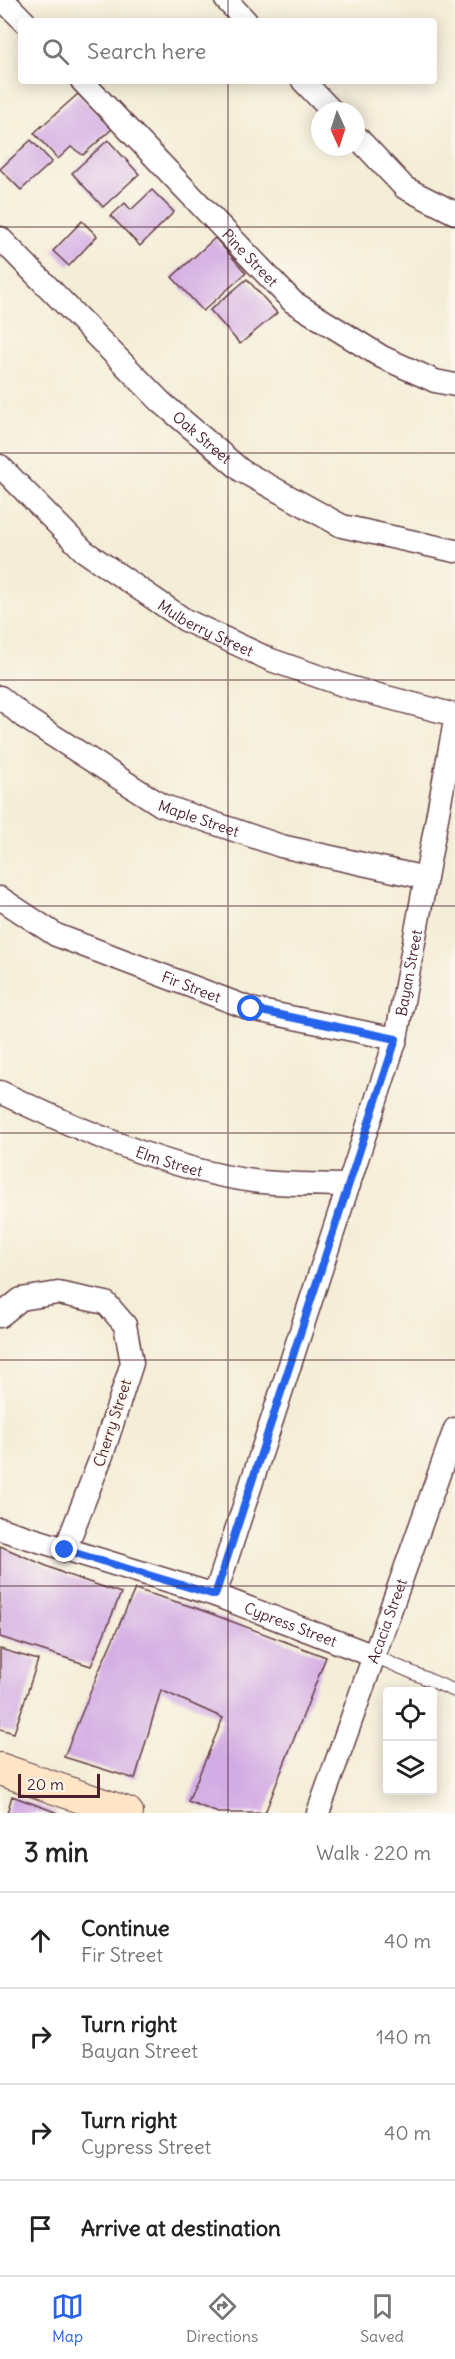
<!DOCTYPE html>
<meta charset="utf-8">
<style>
:root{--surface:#fff;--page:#f6f6f6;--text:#222;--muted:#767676;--line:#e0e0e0;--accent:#2563eb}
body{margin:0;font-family:Delius,sans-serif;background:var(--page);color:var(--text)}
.controls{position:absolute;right:18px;bottom:18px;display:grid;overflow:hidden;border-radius:6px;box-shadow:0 3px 15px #0003}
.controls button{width:54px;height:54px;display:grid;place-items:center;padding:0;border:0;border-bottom:2px solid var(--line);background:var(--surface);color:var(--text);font:30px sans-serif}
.compass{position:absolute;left:311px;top:102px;width:54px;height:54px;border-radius:50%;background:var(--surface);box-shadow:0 3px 15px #0003;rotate:177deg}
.scale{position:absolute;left:18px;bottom:15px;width:82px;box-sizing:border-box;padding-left:6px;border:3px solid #4a1f2b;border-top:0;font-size:16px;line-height:21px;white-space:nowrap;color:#4a1f2b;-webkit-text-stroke:4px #fbf7ec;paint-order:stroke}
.stop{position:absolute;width:18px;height:18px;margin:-14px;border:4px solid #2563eb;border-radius:50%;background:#fff}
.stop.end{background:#2563eb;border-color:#fff;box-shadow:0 2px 6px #0008}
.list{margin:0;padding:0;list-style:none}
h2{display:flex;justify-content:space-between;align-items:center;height:78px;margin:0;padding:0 24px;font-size:26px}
h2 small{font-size:20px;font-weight:400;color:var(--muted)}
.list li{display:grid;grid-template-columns:39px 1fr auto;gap:18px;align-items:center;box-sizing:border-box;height:96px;padding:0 24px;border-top:2px solid var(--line)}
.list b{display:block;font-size:22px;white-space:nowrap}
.list p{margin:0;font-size:20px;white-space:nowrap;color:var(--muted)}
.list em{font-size:20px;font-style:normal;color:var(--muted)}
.icon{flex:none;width:33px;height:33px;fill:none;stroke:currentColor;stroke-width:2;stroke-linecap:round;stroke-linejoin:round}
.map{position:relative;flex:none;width:455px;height:1813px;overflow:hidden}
.search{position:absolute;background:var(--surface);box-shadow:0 3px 15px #0003;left:18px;right:18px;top:18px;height:66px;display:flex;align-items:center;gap:15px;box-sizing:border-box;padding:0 21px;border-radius:6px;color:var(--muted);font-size:22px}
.sheet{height:462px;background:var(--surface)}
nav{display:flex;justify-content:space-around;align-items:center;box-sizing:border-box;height:84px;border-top:2px solid var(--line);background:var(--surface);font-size:16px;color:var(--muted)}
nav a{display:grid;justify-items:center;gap:3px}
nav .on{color:var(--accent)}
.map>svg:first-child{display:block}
.building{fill:#d2abe4}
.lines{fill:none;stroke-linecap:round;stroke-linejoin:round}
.lane-casing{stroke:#643e45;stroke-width:14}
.street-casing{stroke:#643e45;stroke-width:25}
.secondary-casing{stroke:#643e45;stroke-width:34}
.lane{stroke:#fff;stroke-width:12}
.street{stroke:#fff;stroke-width:22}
.secondary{stroke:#fde5c5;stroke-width:32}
.route{stroke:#2563eb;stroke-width:8}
.grid{fill:none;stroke:#4a1f2b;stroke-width:1.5;stroke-opacity:0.55}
.labels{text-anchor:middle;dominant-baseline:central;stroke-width:4.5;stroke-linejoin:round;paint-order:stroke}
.street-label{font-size:15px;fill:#4a1f2b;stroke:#fbf7ec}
</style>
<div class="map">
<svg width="455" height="1813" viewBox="0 0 455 1813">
<rect width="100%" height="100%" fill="#fbf7ec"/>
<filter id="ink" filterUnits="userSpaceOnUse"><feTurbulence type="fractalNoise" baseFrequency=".0167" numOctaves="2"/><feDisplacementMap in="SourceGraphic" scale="12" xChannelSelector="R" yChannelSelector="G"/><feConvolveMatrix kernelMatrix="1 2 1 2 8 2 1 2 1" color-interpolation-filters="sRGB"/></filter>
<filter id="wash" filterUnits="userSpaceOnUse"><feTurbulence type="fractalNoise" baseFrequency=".008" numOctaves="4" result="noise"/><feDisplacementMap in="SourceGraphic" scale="24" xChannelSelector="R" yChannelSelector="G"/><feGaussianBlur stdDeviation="1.35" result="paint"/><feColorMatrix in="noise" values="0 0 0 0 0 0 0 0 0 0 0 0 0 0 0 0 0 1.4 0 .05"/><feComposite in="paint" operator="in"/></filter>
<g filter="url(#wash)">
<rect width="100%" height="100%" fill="#f4edd7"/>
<g id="blocks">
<path class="building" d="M78,94L112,129L83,155L71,147L58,159L34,133Z
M31,140L52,162L21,190L0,169Z
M108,140L139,174L103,207L72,173Z
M152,190L174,212L140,246L111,216L125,203L131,210Z
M82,221L97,236L69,266L53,251Z
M215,238L246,273L203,311L172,277Z
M247,279L277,313L240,344L210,310Z
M0,1546L65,1574L121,1593L91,1666L0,1637Z
M135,1589L196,1608L326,1657L265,1813H218L188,1801L223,1718L161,1690L135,1779L64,1757L98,1673Z
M0,1649L38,1660L14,1733L0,1729Z
M12,1796L58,1813H7Z"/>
</g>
</g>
<g filter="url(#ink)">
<use href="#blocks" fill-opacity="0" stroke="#643e45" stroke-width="1.5"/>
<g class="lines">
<defs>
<path id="lane" d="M374,1656L455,1691"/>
<g id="street">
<path d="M3,0L24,21"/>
<path d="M226,0L246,21"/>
<path id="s1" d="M82,81L293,302L382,357L435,381L455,385"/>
<path d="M303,81L332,111"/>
<path d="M356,136L405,188L455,213"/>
<path id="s2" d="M0,238L161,402L242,471L342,526L455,551"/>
<path id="s3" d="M0,466L84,551L185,620L271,660L352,688L455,715"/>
<path id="s4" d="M0,697L24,717L161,805L281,846L426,878"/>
<path id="s5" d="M0,898L56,935L251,1009L396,1039"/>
<path id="s6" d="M0,1092C75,1128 170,1170 253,1181C284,1185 317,1184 349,1185"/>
<path d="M0,1316L21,1299L58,1293L106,1303L125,1325L132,1363L102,1455L65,1550"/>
<path id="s7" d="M0,1529L215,1595L374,1656"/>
<path id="s8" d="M215,1595L396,1039L455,721"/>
<path id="s9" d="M318,1813L455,1429"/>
</g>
<path id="secondary" d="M0,1769L127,1813"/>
</defs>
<use href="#lane" class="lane-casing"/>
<use href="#street" class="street-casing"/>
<use href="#secondary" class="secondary-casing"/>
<use href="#lane" class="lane"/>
<use href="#street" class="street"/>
<use href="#secondary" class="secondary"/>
</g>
</g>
<g class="lines" filter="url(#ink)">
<path class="route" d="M65,1550L215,1595L396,1039L251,1009"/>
</g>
<path class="grid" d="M228,0V21M228,81V1813M0,227H455M0,453H455M0,680H455M0,906H455M0,1133H455M0,1360H455M0,1586H455"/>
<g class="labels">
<g class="street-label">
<text stroke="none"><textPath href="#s1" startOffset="244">Pine Street</textPath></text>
<text stroke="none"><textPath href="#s2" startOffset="284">Oak Street</textPath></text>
<text stroke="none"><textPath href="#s3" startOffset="264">Mulberry Street</textPath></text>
<text stroke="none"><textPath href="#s4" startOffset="234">Maple Street</textPath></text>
<text stroke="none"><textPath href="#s8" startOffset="652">Bayan Street</textPath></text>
<text stroke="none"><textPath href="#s5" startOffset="212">Fir Street</textPath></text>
<text stroke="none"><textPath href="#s6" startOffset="183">Elm Street</textPath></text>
<text transform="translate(112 1423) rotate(-72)">Cherry Street</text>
<text stroke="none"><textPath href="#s9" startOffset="204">Acacia Street</textPath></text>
<text stroke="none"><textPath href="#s7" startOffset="306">Cypress Street</textPath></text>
</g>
</g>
</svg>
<div class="controls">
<button><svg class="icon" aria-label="locate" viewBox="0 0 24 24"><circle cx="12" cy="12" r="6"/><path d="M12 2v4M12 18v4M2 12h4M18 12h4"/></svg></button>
<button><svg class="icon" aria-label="layers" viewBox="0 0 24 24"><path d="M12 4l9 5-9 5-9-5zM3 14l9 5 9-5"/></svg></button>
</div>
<svg class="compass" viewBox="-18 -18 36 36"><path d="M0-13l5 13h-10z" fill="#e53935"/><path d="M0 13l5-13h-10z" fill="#767676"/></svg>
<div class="scale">20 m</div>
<div class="stop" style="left:251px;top:1009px"></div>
<div class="stop end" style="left:65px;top:1550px"></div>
<div class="search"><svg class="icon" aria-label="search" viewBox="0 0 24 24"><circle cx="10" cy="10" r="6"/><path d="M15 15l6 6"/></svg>Search here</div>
</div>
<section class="sheet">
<h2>3 min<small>Walk · 220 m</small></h2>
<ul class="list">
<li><svg class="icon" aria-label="ahead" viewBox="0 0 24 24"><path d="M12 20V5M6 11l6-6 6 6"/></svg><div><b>Continue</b><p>Fir Street</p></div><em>40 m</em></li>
<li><svg class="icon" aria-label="right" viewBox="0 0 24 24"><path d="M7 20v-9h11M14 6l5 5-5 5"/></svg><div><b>Turn right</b><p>Bayan Street</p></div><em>140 m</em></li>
<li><svg class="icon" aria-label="right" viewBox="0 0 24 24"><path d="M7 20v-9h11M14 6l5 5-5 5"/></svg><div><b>Turn right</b><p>Cypress Street</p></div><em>40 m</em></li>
<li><svg class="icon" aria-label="arrive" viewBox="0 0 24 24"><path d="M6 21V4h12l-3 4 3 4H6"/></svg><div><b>Arrive at destination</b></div></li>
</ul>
</section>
<nav>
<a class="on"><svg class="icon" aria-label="map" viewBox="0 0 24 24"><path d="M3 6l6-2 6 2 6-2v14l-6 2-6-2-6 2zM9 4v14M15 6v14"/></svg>Map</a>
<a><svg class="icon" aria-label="directions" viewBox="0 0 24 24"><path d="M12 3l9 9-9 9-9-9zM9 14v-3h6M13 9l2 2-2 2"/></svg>Directions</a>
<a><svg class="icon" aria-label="saved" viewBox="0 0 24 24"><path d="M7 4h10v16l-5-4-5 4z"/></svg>Saved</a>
</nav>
